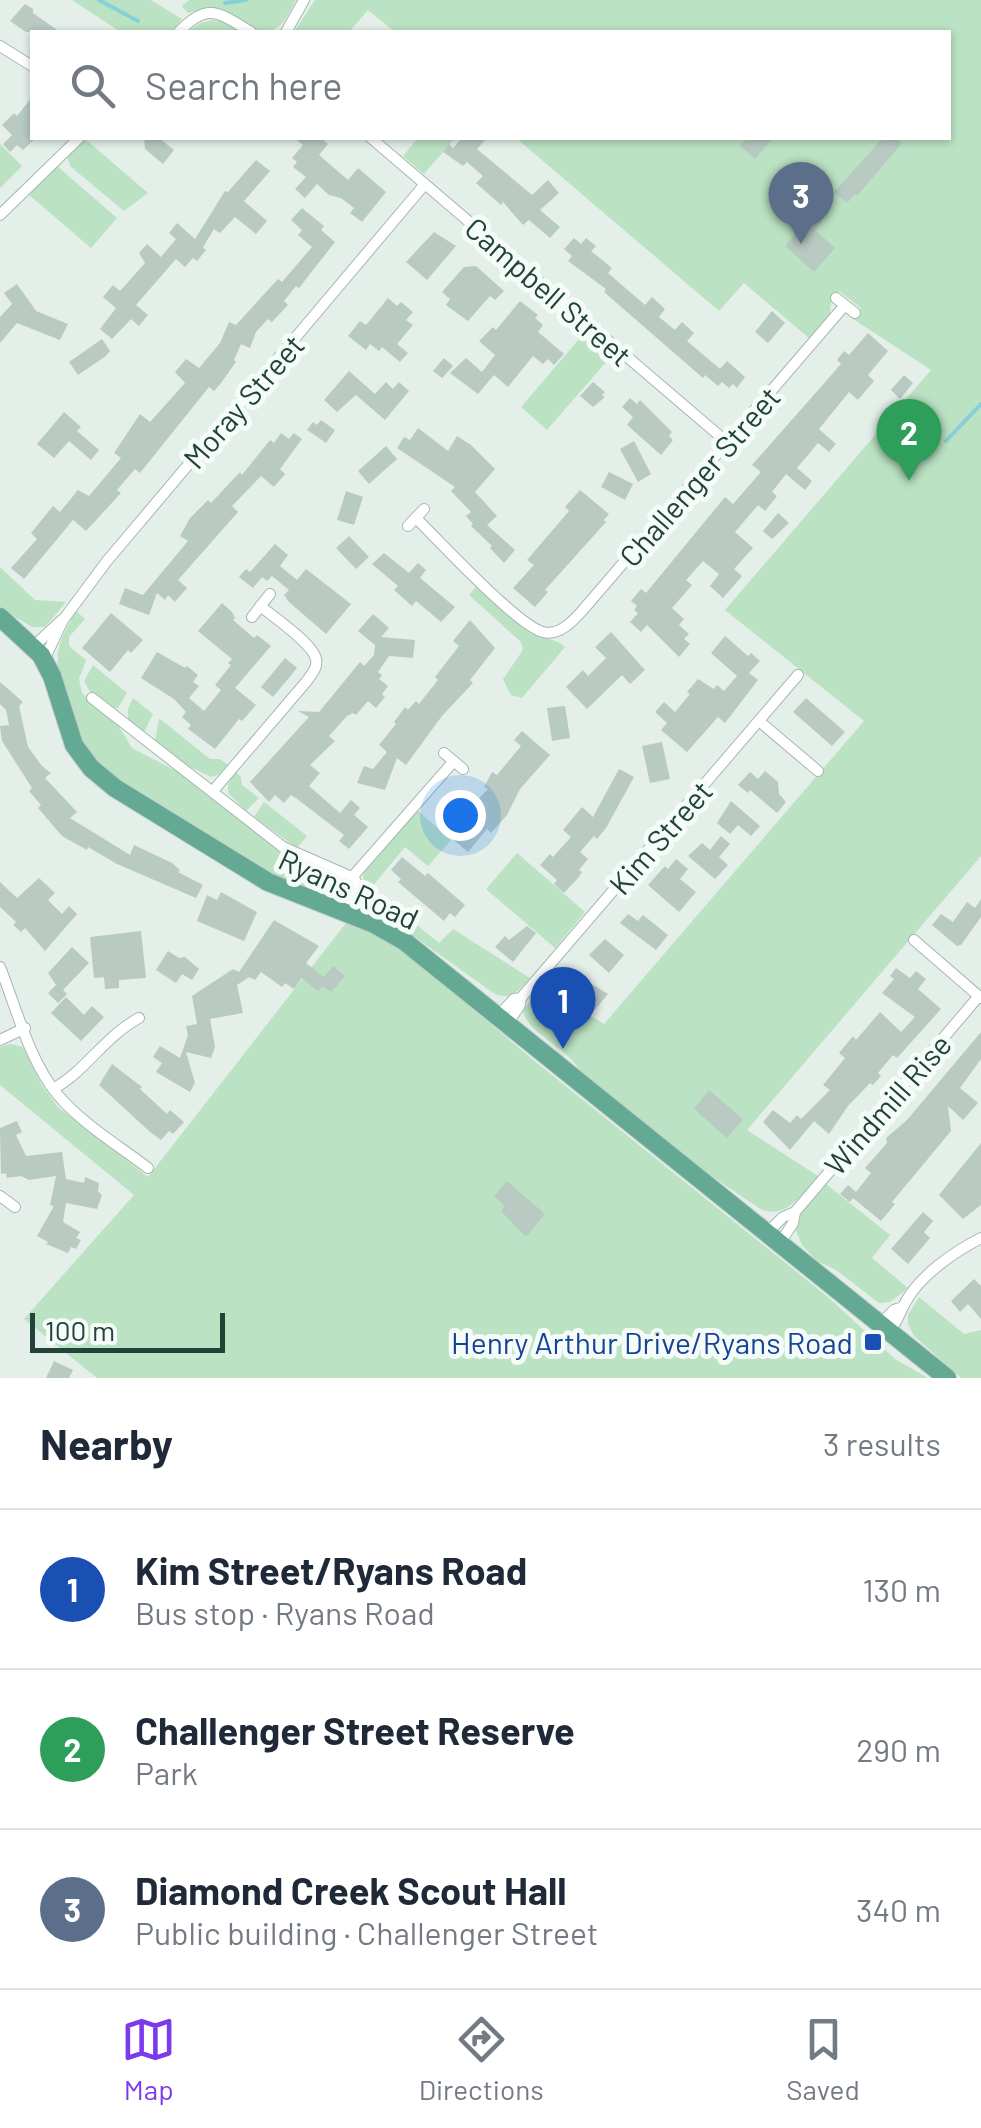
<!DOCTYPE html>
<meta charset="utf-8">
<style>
:root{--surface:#fff;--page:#f2f2f3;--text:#1f2937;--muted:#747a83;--line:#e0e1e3;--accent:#7c3aed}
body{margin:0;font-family:Barlow,sans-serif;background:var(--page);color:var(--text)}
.scale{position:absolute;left:30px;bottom:25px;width:195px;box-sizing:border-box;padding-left:10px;border:5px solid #214338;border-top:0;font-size:28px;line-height:35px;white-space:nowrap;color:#214338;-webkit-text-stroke:8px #f5fbf7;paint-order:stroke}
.you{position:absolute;left:460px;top:815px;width:35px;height:35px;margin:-25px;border:8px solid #fff;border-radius:50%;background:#1a73e8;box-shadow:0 0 0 15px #1a73e833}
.badge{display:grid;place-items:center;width:65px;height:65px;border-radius:50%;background:var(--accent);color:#fff;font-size:32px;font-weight:700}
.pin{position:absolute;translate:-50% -82px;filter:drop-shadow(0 2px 5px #0008)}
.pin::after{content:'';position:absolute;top:52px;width:35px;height:30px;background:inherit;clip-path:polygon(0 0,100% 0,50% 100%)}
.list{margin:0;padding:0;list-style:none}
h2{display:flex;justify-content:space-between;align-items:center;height:130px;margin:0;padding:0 40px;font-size:42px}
h2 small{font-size:32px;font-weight:400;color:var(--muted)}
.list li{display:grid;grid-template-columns:65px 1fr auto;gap:30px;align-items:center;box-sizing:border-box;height:160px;padding:0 40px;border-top:2px solid var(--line)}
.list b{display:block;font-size:38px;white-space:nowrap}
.list p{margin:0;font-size:32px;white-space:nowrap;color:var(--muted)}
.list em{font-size:32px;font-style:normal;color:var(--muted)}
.icon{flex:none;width:55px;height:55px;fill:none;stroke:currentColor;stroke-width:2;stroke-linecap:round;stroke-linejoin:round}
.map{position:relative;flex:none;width:981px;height:1378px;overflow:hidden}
.search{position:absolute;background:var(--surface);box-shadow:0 2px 8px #0004;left:30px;right:30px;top:30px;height:110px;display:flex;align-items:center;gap:25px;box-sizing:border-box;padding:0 35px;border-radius:0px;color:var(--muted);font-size:38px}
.sheet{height:610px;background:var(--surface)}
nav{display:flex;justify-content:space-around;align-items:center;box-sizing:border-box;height:140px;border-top:2px solid var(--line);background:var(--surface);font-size:28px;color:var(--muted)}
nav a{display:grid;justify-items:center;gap:5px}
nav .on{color:var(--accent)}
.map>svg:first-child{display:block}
.green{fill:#bae2c3}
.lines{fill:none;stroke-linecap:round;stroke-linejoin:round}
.stream{stroke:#86d0d9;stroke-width:4}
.building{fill:#b8cac2}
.street-casing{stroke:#a6b8b0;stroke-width:12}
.primary-casing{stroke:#c1cac7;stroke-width:20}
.street{stroke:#fff;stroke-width:10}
.primary{stroke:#63a994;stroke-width:18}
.transit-dot{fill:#1a4fb4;stroke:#f5fbf7;stroke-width:4}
.labels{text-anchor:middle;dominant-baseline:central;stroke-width:10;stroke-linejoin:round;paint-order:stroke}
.street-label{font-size:30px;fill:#214338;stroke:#f5fbf7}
.transit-label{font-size:30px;fill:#164399;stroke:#f5fbf7;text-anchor:end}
</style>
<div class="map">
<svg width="981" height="1378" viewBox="0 0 981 1378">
<rect width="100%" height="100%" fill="#e4efe9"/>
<path class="green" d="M72,0H151L182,19L172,32H121Z
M189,0H296C291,8 286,22 278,27C250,46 224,0 188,13L182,6Z
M315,0H981V856L747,1130L818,1176C803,1195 784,1221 759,1208L701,1169L581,1073C569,1047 528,1035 523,1011L541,985L604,1024L864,721L725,610L931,370L853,319L861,308L839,291L831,301L830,314L810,339L744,283L719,311L516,138H948V32H395L368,10L349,32H294Z
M213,20L225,22L241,32H187L201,23Z
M84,138L148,193L124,211L71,167L67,157Z
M418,138H455L424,174L403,156Z
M0,144L22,166L0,188Z
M57,166L117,218L91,248L28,194Z
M586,331L613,354L547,430L521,407Z
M0,567L35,600L66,602L45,627H32L0,608Z
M477,586C496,601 514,621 535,633C546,640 555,638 565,647L522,698L511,695L503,679L523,650L521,642L469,595Z
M76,611L85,619L69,637V646L86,660L79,679L82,693L116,722L132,748L182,774L280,851L337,877L334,891C305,905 121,788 96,761C73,737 55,686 58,653C60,638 69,624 76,611Z
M93,665L127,693L118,708L114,709L92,696L84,681Z
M133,698L153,714L144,732L128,719V709Z
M159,718L210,759H220L228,765L219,774L211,777L186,765L155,741Z
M236,772L241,777L242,785L259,798L246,811L228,793V784Z
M264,802L307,836L297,848L254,817Z
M417,810L451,840L428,866L405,847L375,883V891L439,943L453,929L530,978C518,991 510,1003 492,992L373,907L362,886L364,872Z
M517,853L585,912L555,948L486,889Z
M346,923L375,934L414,959L532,1059L829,1298L895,1359L928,1378H97L24,1319L134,1195L0,1085V1047L11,1044L23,1047L41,1084L58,1107L148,1177Z
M826,1184L890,1235L872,1258L908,1288L890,1302L879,1303L836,1270L817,1261L802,1245L796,1231L799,1216Z
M919,1297L964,1334L981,1330V1378H961L914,1336L908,1324V1315Z"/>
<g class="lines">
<path class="stream" d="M99,0L138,21
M225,3L246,0
M946,441L981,404"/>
</g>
<path class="building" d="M25,4L33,9V13L60,32H26L10,21Z
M32,97L35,139L23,150L17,145L10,152L3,144L12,135L2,125L14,113L17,116Z
M144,138H159L174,150L163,164L145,149Z
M294,138H321L328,144L319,155L348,180L358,168L386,192L362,222L350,213L354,208L341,198L329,195L317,184L305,198L295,189L306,177L293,167L297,162L292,158L303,145Z
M462,138H487L477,149L532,195L548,180L559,193L540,210L560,227L550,238L529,220L523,225L503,202L501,205L476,183L483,176L467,162L463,166L443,152L449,144L453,148Z
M747,138H773L755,159L740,146Z
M883,138H896L902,143L857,196L855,194L847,203L834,192Z
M256,160L270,171L244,201L267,221L256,234L235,217L220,233L214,229L203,247L206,250L197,261L193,258L185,267L176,259L136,305L148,315L139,326L131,319L112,339L100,329L116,308L103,297L113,285L120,291L145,263L139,253L147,244L161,257L176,239L169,233L177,223L195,239L225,191L228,192Z
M302,208L324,226L321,230L335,242L299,288L296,286L284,301L288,305L272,322L268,319L256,332L250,348L241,344L234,360L236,362L221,383L214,391L209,387L140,473L135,469L117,490L121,493L86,531L73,520L24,579L11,568L37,539L31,533L53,506L60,512L78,490L89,496L121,458L114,453L140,414L150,422L185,383L175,372L186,359L199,368L220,343L229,322L236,325L278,279L282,282L312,247L298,235L302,230L291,220Z
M812,214L822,222L815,230L835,248L814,272L785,246Z
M434,232L456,246L427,280L406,262Z
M574,238L581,244L586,238L596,246L591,251L612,268L608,273L645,305L652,297L665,309L659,317L675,330L682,322L694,333L687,341L720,369L727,361L745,377L737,388L733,384L729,388L722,382L718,386L705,375L703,378L604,292L606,289L568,261L572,256L564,249Z
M476,266L504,291L495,300L490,296L468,321L446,305L450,299L442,292L464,267Z
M17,284L36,311L68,324L60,340L17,323L0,343V317L12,304L4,293Z
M388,298L397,306L401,302L413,312L406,320L413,325L397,344L408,353L400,362L382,347L379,351L370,344L366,350L348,336L360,321L366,325Z
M520,301L538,315L535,318L543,325L538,332L564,354L554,365L548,359L543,364L533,356L508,387L494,375L478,394L450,373L466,358L482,372L495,355L479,341L493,327L496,330Z
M772,311L785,323L768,343L755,332Z
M868,333L888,351L868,375L874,381L858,400L849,392L819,429L836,444L829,452L818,443L797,468L812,481L805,490L786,474L772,492L777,496L765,511L758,505L735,532L753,548L734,569L742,576L723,598L710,586L719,574L703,561L686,580L692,585L672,608L684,619L679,625L689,634L684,639L690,644L679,657L647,625L641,632L630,622L638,613L634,610L637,606L631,601L641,589L646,593L725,497L733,504L761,472L752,465L841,364L837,360L844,351L849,355Z
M102,339L110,351L106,356L78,375L69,362Z
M444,358L453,366L442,378L433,371Z
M349,371L375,394L386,382L393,389L399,382L409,391L385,420L356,395L337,412L324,400Z
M904,375L913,383L900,399L891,390Z
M593,382L605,392L602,395L605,397L593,407L580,396Z
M630,398L637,404L640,400L672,432L669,436L673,440L661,455L627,425L633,417L622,407Z
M64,412L81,427L77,431L99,450L91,460L69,441L54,458L37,444Z
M321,420L335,430L326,443L307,430L313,422L317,425Z
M418,428L448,451L457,436L471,445L495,469L475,492L497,516L487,525L515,550L504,563L490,548L492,546L471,526L473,524L466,516L471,512L451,491L455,487L397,448L404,437L410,440Z
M281,433L289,439L294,433L302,439L280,469L285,474L274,487L261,476L232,506L238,512L178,580L187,588L175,602L168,595L165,600L157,593L149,615L119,604L125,588L143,595L188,541L180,536L190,518L208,500L211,503L240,472L242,475L270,440L274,443Z
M634,441L651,474L638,482L620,449Z
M386,446L397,459L369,484L358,471Z
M609,472L633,484L625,500L601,487Z
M580,490L609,514L604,520L606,522L545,590L548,592L535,607L513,588L534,565L527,560L569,511L565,507Z
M346,491L363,497L354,525L337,520Z
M778,513L789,523L772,539L763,531Z
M349,536L369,557L356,569L336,548Z
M275,544L288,555L280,566L297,580L306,569L351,604L326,634L289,602L284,595L289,590L272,576L267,581L262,577L253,588L239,577L246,569L250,572Z
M384,553L409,573L418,563L426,570L420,578L455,607L441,622L416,601L412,606L394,590L398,586L372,564Z
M222,603L232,612L235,618L233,620L254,638L257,635L271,646L235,688L256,705L242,721L239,719L215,749L188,729L191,725L182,717L186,712L174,699L141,678L157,652L185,668L187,666L198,675L193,682L199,686L189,698L204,711L221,690L215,685L231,665L228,663L232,659L198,631Z
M111,613L143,640L131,653L128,650L110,672L82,648Z
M373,614L389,628L381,637L415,640L413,658L389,656L378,672L382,675L379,679L388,686L382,694L385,697L376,708L368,701L356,715L353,713L347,716L329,736L335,741L310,765L320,773L309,786L340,813L351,800L360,808L354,815L368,827L349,849L339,841L344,835L296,798L291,795L284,803L275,795L269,802L250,782L309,717L298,711L319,712L360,662L364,666L374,655L375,645L358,631Z
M470,620L495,648L470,680L473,683L442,716L406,765L397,758L385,790L357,783L364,766L373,769L387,752L379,745L396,724L394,722L405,707L408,710L416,701L419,704L438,680L435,677L459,646L453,641Z
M611,632L645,670L630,684L622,675L587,709L566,687L583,670L588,676L606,658L595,647Z
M725,636L748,656L751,653L760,661L749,673L758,680L725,723L718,717L687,752L661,730L667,723L655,712L664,702L675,712L690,694L687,692L698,679L714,689L717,685L724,691L737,676L711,653Z
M285,658L297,668L273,697L261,687Z
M0,682L23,702L19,706L28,747L42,766L51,773L45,778L77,812L70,818L130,855L134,845L172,863L180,870L178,872L203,885L196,898L117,864L88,847L87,850L62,836L38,808L41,805L29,791L32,788L2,741L0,726L9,725L6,710L0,704Z
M806,698L845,732L832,746L793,712Z
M565,706L570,738L552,741L547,708Z
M522,731L550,755L520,789L507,815L491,833L487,829L468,852L445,833L488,789L484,787L492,772L497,775L521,746L514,740Z
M662,742L670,779L650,783L642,746Z
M619,769L634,777L606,828L597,839L594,836L580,852L588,859L579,870L582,872L578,878L564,893L554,884L557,880L540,865L550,854L553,857L571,837L563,830L582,807L593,817Z
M765,771L778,782L779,794L786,802L777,813L750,790L748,793L738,785L750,772L758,779Z
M731,801L760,826L751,836L738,825L730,834L717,823Z
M721,836L730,844L719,857L728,865L715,879L688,856L702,843L710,850Z
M402,857L425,876L428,873L465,905L455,917L450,913L444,921L398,882L401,879L391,870Z
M676,859L688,869L680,879L696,892L679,912L648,885L665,866L668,869Z
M39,878L55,893L48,900L62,914L69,906L77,914L45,951L25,928L21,932L13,925L16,922L0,907V882L17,898Z
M221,892L257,912L244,941L197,921L207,895L217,900Z
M981,899V917L961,945L957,946L932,925L941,914L953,922L967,902L975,908Z
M628,914L638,921L643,915L668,935L656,950L620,923Z
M274,920L319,946L306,963L324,977L333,966L345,976L331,992L323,986L318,991L302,978L294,989L285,983L282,987L261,972L255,980L249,977L237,985L243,1013L210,1019L215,1047L211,1058L186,1052L195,1083L190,1092L156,1072L162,1063L153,1057L160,1046L180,1058L188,1035L186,1026L197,1024L192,996L233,969L239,972Z
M527,926L536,933L513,962L495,947L505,936L509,940Z
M141,931L146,978L119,980V988L105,989L104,977L94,978L90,937Z
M605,939L624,955L609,973L589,955Z
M72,947L89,963L63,990L67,994L58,1003L48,993L56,985L48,973Z
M168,951L179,958L185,957L199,969L192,980L182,974L176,983L156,970Z
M896,968L910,978L916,971L926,979L918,989L941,1009L897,1058L893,1055L878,1073L881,1076L873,1085L870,1083L848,1106L829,1134L814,1121L790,1150L763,1122L773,1110L790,1123L797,1115L801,1119L830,1090L823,1085L845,1058L839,1053L853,1036L856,1040L880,1012L901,1032L915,1017L882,993L894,979L890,976Z
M585,980L608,994L592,1013L560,997L567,986L579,990Z
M66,997L84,1015L92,1006L104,1017L81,1041L51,1013Z
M981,1032V1059L960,1088L978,1103L963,1120L948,1106L951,1131L892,1202L895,1204L881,1221L853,1198L850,1202L840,1194L848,1185L856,1192L871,1173L865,1168L887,1143L886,1138L907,1120Z
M112,1064L142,1087L140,1089L167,1114L170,1110L184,1122L173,1134L169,1131L161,1140L150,1132L99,1085Z
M709,1090L743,1119L727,1138L694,1109Z
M17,1121L22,1132L16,1135L26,1156L62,1152L66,1179L84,1183L85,1177L99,1183L98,1191L102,1195L97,1209L66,1203L63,1222L80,1232L76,1238L81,1240L76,1249L71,1247L68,1253L46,1244L48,1242L37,1236L54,1206L50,1205L56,1176L29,1180L21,1176L7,1178L6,1173L1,1174L0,1128Z
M981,1143V1205L963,1219L939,1195Z
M507,1181L545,1214L526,1237L501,1211L505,1206L494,1196Z
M923,1212L933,1221L924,1232L930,1238L908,1264L891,1249Z
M974,1279L981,1286V1319L968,1304L960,1312L951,1301Z
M54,1361L73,1370L69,1378H46Z"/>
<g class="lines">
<defs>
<path id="street" d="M179,32C208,1 219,13 251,32
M286,32L304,0
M0,46L32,66
M371,138L728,443
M0,215L79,138
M836,298L855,313
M416,518C438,540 518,626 543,632C559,636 572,622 582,611L845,305
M408,526L424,509
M252,617L270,594
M34,646L62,620
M44,660L63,620L107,561L425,184
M92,698L283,847L354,878
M759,721L818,771
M444,753L463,769
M213,791L306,682C311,675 318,668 316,659C313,644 273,616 260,606
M354,878L375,922
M334,909L347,883L454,761
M343,913L354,879
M914,940L981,998
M0,967C16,1007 29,1060 57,1094C81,1123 118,1145 148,1168
M499,1015L514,999L521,998
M508,1023L520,1005L521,998L798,675
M0,1040L25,1028
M53,1089C86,1071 105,1036 139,1018
M0,1196L15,1207
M767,1233L783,1217L795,1212L979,996
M780,1243L793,1223L795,1212
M880,1325L894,1310L903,1307
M889,1332C897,1322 900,1313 905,1303C920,1275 954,1252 981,1238"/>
<path id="primary" d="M0,617L41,655L52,676L74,745L91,768L115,788L268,882L374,924L404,941L947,1378"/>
</defs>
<use href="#street" class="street-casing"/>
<use href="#primary" class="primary-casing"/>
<use href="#street" class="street"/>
<use href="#primary" class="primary"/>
</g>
<rect class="transit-dot" x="863" y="1332" width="20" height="20" rx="5"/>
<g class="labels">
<g class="street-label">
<text transform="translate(549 291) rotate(41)">Campbell Street</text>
<text transform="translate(243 401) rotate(-49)">Moray Street</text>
<text transform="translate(699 476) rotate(-49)">Challenger Street</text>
<text transform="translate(660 837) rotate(-49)">Kim Street</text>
<text transform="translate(349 888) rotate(25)">Ryans Road</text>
<text transform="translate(887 1104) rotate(-49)">Windmill Rise</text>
</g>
<g class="transit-label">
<text x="853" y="1342">Henry Arthur Drive/Ryans Road</text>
</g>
</g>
</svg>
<div class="scale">100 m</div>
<div class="you"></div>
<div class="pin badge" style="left:563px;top:1049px;background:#1a4fb4">1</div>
<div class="pin badge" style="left:909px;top:481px;background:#2e9e5b">2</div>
<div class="pin badge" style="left:801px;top:244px;background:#5c6f8a">3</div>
<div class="search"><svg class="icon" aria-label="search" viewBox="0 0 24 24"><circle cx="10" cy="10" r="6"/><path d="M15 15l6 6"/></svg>Search here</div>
</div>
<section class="sheet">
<h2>Nearby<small>3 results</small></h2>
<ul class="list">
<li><span class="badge" style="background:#1a4fb4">1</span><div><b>Kim Street/Ryans Road</b><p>Bus stop · Ryans Road</p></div><em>130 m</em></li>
<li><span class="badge" style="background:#2e9e5b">2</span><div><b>Challenger Street Reserve</b><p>Park</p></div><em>290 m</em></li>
<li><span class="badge" style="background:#5c6f8a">3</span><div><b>Diamond Creek Scout Hall</b><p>Public building · Challenger Street</p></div><em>340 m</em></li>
</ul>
</section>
<nav>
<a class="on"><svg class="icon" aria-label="map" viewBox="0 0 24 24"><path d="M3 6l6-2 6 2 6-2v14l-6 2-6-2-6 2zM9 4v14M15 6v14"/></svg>Map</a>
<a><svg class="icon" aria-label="directions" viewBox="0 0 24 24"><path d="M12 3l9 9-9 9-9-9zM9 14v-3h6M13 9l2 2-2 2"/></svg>Directions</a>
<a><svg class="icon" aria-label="saved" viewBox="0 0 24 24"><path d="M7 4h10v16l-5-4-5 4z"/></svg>Saved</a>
</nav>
